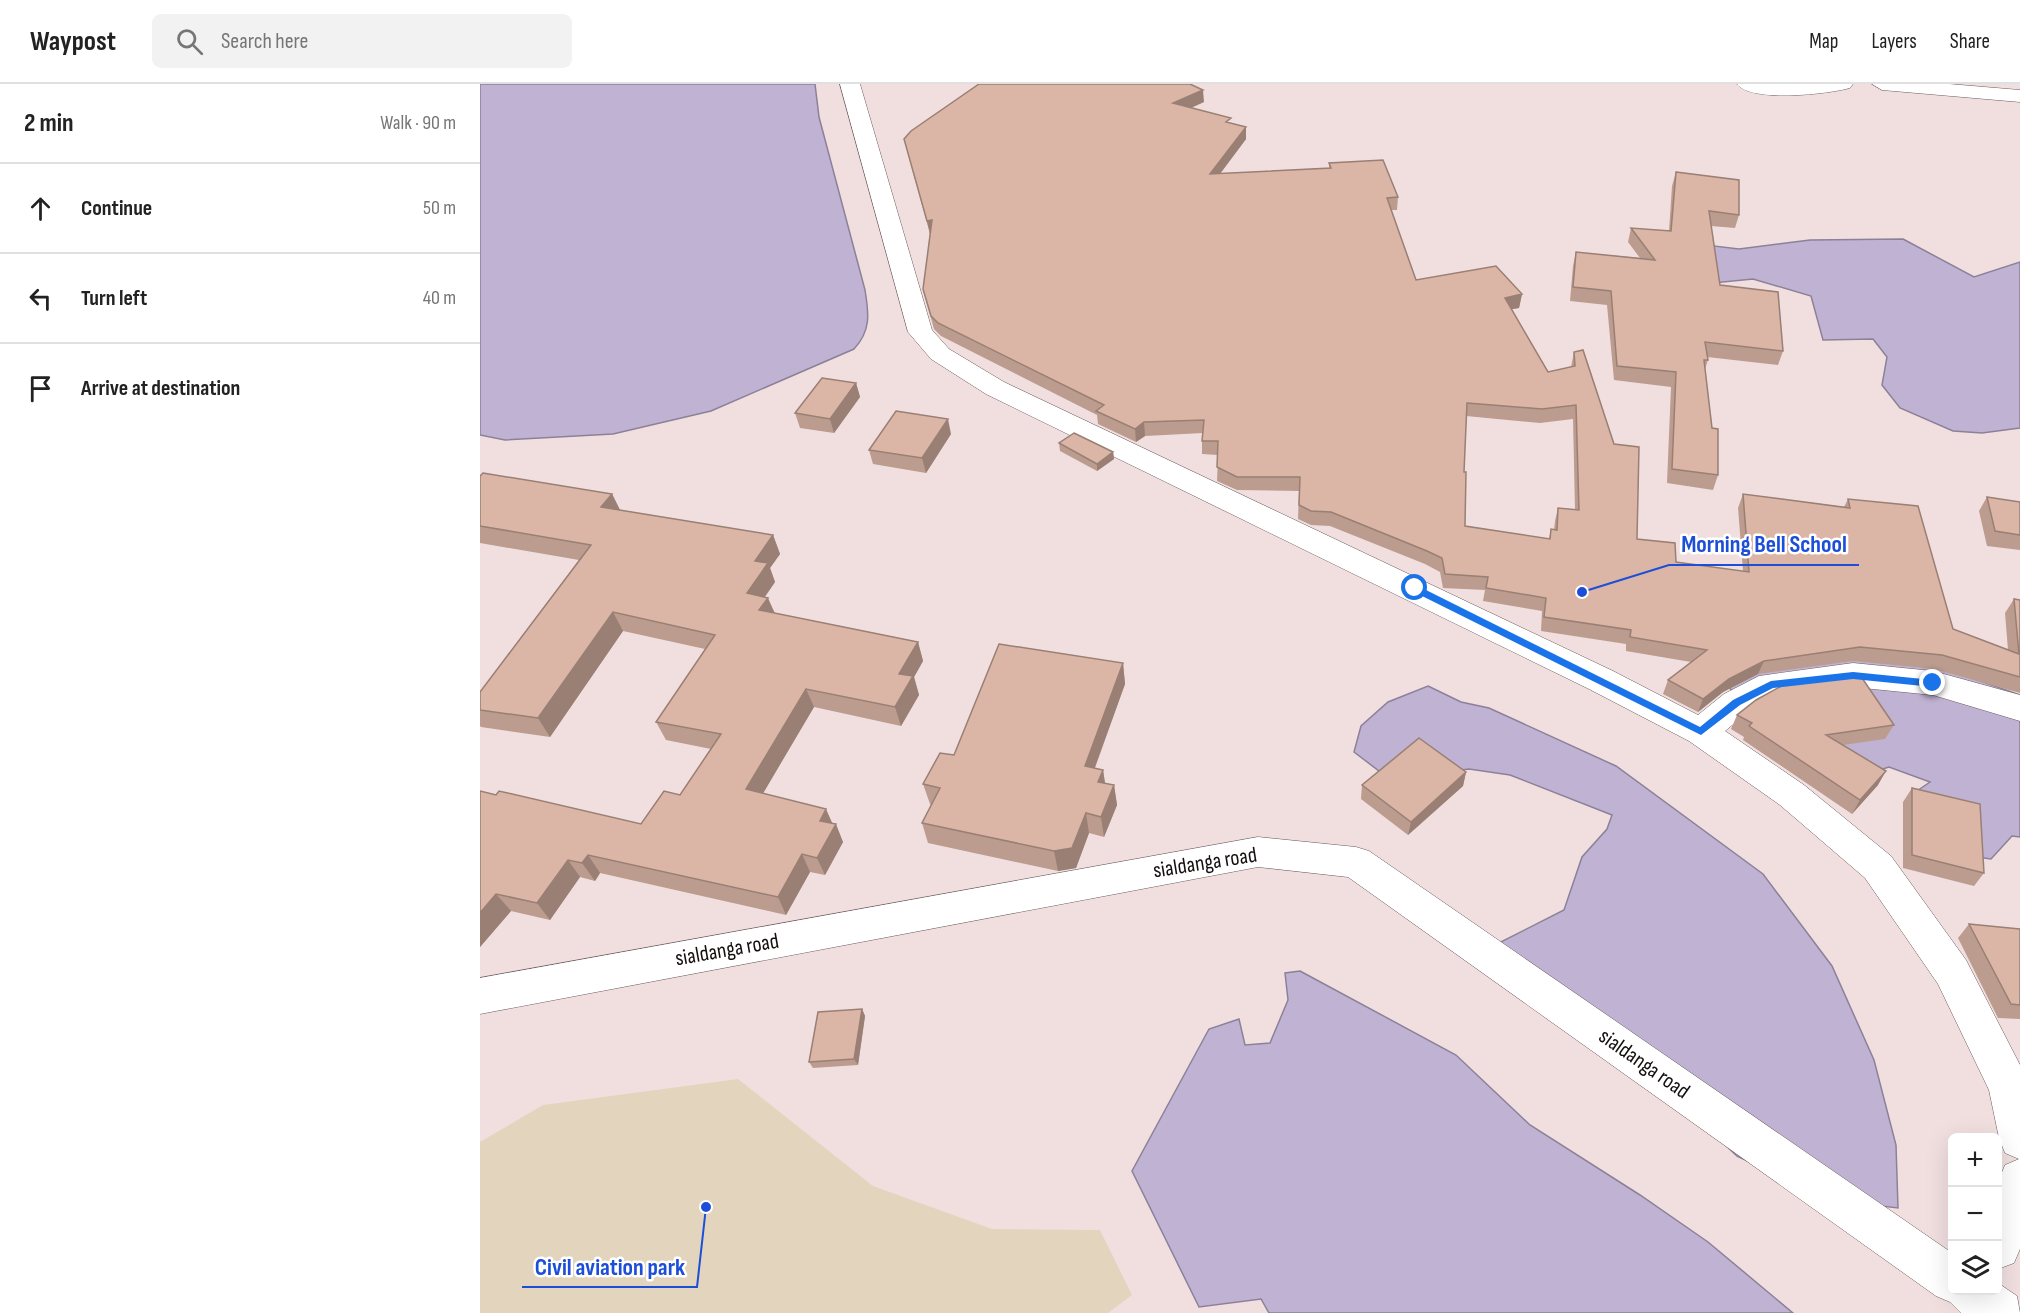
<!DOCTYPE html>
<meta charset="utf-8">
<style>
:root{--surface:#fff;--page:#f2f2f2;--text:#222;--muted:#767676;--line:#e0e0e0}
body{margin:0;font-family:"Sofia Sans Condensed",sans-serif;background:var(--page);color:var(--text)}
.controls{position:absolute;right:18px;bottom:18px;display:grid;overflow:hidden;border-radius:9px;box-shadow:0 6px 24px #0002}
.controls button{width:54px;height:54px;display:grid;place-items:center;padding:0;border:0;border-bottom:2px solid var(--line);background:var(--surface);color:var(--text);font:30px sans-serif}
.stop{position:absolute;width:18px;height:18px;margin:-14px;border:4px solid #1a73e8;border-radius:50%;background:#fff}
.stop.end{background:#1a73e8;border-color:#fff;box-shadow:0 2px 6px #0008}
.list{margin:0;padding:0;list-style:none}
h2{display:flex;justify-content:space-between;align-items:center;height:78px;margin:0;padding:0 24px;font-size:26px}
h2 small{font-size:20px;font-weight:400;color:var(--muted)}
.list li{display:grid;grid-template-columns:39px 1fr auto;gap:18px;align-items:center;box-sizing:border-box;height:90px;padding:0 24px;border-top:2px solid var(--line)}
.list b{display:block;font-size:22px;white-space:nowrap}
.list em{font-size:20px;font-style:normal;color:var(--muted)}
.icon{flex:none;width:33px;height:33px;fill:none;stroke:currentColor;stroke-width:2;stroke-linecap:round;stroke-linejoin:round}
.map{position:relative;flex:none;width:1540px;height:1229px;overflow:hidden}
header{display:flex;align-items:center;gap:36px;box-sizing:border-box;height:84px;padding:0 30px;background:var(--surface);border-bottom:2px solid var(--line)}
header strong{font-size:28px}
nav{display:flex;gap:33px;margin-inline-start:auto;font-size:21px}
.search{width:420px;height:54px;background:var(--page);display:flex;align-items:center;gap:15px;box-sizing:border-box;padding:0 21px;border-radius:9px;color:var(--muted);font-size:22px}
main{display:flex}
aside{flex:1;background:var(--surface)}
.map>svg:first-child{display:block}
.green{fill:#e3d4be}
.water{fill:#bfb2d3;stroke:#8c8198;stroke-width:1.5}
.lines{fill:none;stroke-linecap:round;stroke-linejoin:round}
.minor-casing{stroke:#6b5b5d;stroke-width:1}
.minor{fill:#fff;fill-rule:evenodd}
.wall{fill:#bc9c8e;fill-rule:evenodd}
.shaded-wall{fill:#997f74}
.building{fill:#dbb5a5;stroke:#997f74;stroke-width:1.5;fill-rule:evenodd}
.route{fill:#1a73e8}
.labels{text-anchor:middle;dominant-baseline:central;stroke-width:5;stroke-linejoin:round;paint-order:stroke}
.street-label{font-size:22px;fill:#150f0f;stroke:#fff}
.leader{fill:none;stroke:#1d4ed8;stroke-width:2}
.callout-dot{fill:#1d4ed8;stroke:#fff;stroke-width:2}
.callout-label{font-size:24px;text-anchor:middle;font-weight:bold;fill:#1d4ed8;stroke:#fff;stroke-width:5;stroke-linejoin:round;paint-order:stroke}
</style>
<header>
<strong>Waypost</strong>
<div class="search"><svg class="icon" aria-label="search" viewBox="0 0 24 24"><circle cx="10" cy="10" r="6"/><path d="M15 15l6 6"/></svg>Search here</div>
<nav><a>Map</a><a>Layers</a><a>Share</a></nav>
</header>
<main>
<aside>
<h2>2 min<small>Walk · 90 m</small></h2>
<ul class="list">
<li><svg class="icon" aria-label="ahead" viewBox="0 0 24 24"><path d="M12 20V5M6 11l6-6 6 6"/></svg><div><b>Continue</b></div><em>50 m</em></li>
<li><svg class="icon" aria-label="left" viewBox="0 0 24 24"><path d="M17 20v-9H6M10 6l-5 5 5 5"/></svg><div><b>Turn left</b></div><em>40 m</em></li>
<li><svg class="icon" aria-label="arrive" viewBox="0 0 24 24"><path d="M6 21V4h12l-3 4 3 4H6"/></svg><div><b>Arrive at destination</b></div></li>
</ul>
</aside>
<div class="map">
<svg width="1540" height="1229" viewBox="0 0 1540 1229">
<rect width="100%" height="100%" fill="#f1dfe0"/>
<path class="green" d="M258,995L393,1102L512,1145L620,1146L652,1211L628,1229H0V1058L63,1021Z"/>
<path class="water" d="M0,0H335L339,33L385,206C389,230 391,247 374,265L231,327L133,350L25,356L0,351Z
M1423,155L1494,193L1540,178V344L1502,349L1473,347L1420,324L1402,301L1407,273L1393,255L1343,256L1331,212L1273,195L1233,199L1226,161L1259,165L1330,156Z
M1428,571L1540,611V753L1532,752L1511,775L1461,768L1431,711L1450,698L1409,683L1390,689L1284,632L1248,603L1243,581L1333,573Z
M948,602L981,618L1009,624L1136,682L1283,790L1352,882L1394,976L1416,1061L1418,1124L1350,1116L1257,1072L1177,996L1013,862L1084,826L1102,773L1127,745L1132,731L1030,691L989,685L920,694L899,687L874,668L881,642L908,618Z
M820,887L976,971L1050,1041L1160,1111L1228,1158L1313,1229H789L781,1215L719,1223L652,1087L729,945L759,935L765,961L790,959L808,916L805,889Z"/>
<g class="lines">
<defs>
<path id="minor" d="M360,0H380L452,246L469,265L524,298L1133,587L1218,631L1244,610L1279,592L1373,579L1453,587L1540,611V637L1453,611L1373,603L1297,612L1268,628L1245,647L1324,701L1411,772L1486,876L1540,981V1165L1534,1179L1518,1185V1098L1525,1081L1539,1075L1525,1069L1519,1054L1509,1006L1458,900L1385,794L1300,721L1209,657L1109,605L506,310L451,275L428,248Z
M1257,0H1373L1370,4C1349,10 1270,19 1257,0Z
M1392,0H1469L1540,6V18L1402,6Z
M778,753L876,763L889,767L1472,1169V1206H1518V1199L1537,1212L1540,1229H1481L1470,1218L1456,1212L868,793L778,783L0,930V894Z"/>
</defs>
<use href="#minor" class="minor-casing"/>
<use href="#minor" class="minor"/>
</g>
<path class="wall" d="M724,18L711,24L751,39L766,43V55L740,90L849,84V79L918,113L917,126H911L936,196L1042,210L1039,224L1031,225L1068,288L1091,283L1094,268L1157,455L1196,478L1263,487L1258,424L1263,410L1364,423L1368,415L1473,545L1528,566L1525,529L1534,515L1540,516V609L1454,585L1373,577L1278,590L1243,608L1218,628L1183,610L1188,596L1211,578L1146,567V560L1061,547L1062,527L1003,517L1005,506L963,504L960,488L945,480L850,442L831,441L818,435L819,407L757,406L737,397L738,371L722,370V357L723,349L665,352L656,358L618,340L617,331L461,252L454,245L443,205L450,150L427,67L424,55ZM986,332L1060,339L1093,335L1095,426L1078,424L1075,437L1074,446L1071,445L1069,455L985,442L984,388Z
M1196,88L1259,131L1255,144L1231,142L1240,201L1303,267L1298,281L1227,273L1228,276L1225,285L1238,391L1233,406L1187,399L1191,303L1134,296L1127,221L1090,217L1093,182L1096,168L1160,174L1148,158L1151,144L1189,147L1192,102Z
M376,299L380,313L354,349L320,344L315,329Z
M471,350L446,389L393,380L389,366Z
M579,359L633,368L634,375L617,387L580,367Z
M0,392L132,410L140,426L293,451L300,470L290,484L295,498L285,513L295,529L438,558L443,577L434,593L439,611L421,642L334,623L283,709L352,739L363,758L345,791L330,788L306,831L120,789L115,797L100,793L70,836L31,827L0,863V707L161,740L200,711L231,665L186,656L176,638L225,565L143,547L70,653L1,643L0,642V608L99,476L0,459Z
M1507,413L1540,418V466L1507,462L1499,427Z
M643,579L645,600L615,684L623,686L625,699L634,701L637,721L624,753L609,749L596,784L578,787L448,759L442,739L451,721L450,720L443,700L474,671Z
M1257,631L1414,641L1405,655L1363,661L1398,701L1372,730L1263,656L1264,653L1251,645Z
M986,688L983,702L928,751L881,715L882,701Z
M1432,704L1504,789L1494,802L1423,784V718Z
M1489,840L1540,845V935L1518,934L1478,854Z
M382,925L385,932L378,981L333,984L329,978Z"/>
<path class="shaded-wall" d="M723,6L724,18L694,31L693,19Z
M766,43V55L730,103V90Z
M452,136L454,149L450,150L447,137Z
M1042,210L1039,224L1022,227L1025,214Z
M376,299L380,313L354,349L350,335Z
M468,335L471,350L446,389L442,374Z
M664,338L665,352L656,358L655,345Z
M633,368L634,375L617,387V380Z
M132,410L141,428L121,423Z
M293,451L300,470L290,484L295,498L274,528L267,509L275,477Z
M288,514L296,532L279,526Z
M133,528L143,547L70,653L58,634Z
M438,558L443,577L434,593L439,611L421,642L415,623L419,590Z
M1284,577L1278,590L1243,608L1218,628L1223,615L1249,595Z
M643,579L645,600L608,702L605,682Z
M326,605L334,623L275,723L266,705Z
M623,686L626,706L618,698Z
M1406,687L1398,701L1372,730L1380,716Z
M986,688L983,702L928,751L931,738Z
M634,701L637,721L624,753L621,733Z
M346,725L354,743L340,737Z
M606,729L609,749L596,784L578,787L574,767Z
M356,740L363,758L345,791L337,774Z
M322,770L330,788L306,831L298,813Z
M108,771L120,789L115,797L102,779Z
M88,776L100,793L70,836L57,819Z
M16,810L31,827L0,863V829Z
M382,925L385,932L378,981L374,975Z"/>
<path class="building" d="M499,0H710L723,6L693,19L751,34L746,38L766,43L730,90L851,84L849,79L903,76L918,113L907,114L936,196L1016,182L1042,210L1025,214L1068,288L1095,282L1094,268L1103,266L1134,360L1159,363L1157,455L1195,459L1196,478L1269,488L1263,410L1370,424L1368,415L1438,422L1473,545L1539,570L1534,515L1540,516V593L1462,571L1380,563L1284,577L1249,595L1223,615L1188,596L1227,566L1150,553L1151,546L1064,533L1066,514L1006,504L1008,493L965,490L962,474L947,467L851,428L831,427L819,421L820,393H757L737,383L738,357H722L724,336L664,338L655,345L616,327L624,321L458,239L451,232L443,205L452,136L447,137L424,55L431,47ZM987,319L1062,325L1096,321L1099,426L1078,424L1077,446L1071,445L1070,455L985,442L986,388H984Z
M1196,88L1259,96V131L1229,127L1240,201L1298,208L1303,267L1225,258L1228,276H1224L1232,344L1238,345V391L1192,385L1196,288L1137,282L1131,207L1093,203L1096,168L1175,176L1151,144L1191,147Z
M342,294L376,299L350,335L315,329Z
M416,327L468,335L442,374L389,366Z
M594,349L633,368L617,380L579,359Z
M3,389L132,410L121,423L293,451L275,477L288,479L267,509L288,514L279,526L438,558L419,590L433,592L415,623L326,605L266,705L346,725L340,737L356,740L337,774L322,770L298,813L108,771L102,779L88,776L57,819L16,810L0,829V707L16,711L19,707L161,740L184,707L200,711L241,650L176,638L235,551L133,528L58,634L0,626V608L111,461L0,442V392Z
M1507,413L1540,418V451L1515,447Z
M519,560L643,579L605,682L623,686L618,698L634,701L621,733L606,729L592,764L574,767L442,739L460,704L443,700L460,669L474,671Z
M1380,591L1414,641L1346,651L1406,687L1380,716L1269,642L1272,639L1257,631L1276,616L1305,600Z
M939,654L986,688L931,738L882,701Z
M1432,704L1500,720L1504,789L1432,771Z
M1489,840L1540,845V921L1531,920Z
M382,925L374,975L329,978L338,928Z"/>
<path class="route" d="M932,502H938L1220,643L1253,616L1291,597L1373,588L1453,596L1458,599L1453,603L1373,595L1293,604L1260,621L1221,651L932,507Z"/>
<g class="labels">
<g class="street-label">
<text transform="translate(725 779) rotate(-9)">sialdanga road</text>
<text transform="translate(247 866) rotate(-10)">sialdanga road</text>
<text transform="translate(1164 980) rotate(35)">sialdanga road</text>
</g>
</g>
<path class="leader" d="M1102 508L1189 481H1379M226 1123L217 1203H42"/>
<g class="callout-dot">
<circle cx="1102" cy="508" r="6"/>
<circle cx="226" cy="1123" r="6"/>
</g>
<g class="callout-label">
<text x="1284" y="468">Morning Bell School</text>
<text x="130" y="1191">Civil aviation park</text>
</g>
</svg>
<div class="controls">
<button>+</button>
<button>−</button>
<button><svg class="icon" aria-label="layers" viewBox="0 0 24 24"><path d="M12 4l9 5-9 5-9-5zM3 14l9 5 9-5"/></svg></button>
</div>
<div class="stop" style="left:935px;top:504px"></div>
<div class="stop end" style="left:1453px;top:599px"></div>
</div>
</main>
